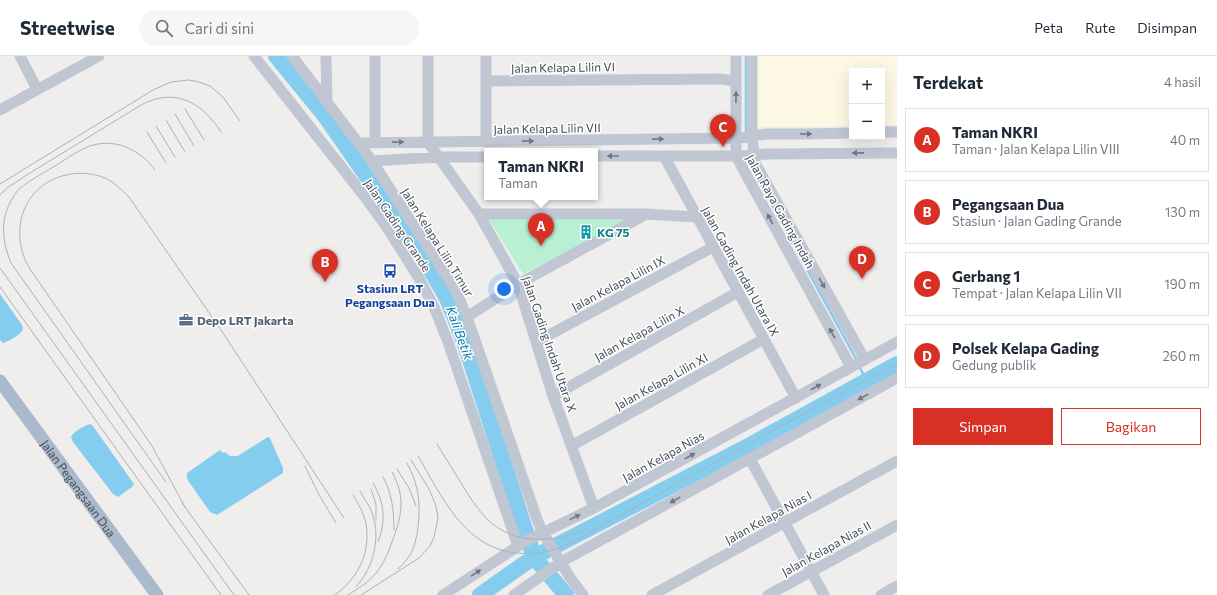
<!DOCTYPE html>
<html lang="id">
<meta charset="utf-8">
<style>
:root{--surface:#fff;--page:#f6f6f7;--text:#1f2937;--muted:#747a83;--line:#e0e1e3;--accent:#d93025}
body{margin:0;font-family:Commissioner,sans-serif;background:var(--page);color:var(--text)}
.controls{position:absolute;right:12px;top:12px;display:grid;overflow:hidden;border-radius:0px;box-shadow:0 4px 16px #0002}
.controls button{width:36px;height:36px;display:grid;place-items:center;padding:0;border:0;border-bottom:1px solid var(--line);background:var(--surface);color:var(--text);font:20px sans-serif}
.you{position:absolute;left:504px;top:233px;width:14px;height:14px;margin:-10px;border:3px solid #fff;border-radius:50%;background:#1a73e8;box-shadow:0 0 0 6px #1a73e833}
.badge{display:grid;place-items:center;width:26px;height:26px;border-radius:50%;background:var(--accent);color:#fff;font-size:13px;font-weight:700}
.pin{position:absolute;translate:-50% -33px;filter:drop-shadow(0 1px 2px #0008)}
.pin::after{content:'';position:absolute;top:21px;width:14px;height:12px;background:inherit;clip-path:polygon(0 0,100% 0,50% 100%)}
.popup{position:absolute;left:484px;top:92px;width:114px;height:52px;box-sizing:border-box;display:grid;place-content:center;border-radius:0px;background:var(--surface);filter:drop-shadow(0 1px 3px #0005);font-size:13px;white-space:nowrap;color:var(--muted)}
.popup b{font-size:15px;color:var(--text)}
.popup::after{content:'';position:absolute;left:50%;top:100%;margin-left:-8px;border:8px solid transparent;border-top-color:var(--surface)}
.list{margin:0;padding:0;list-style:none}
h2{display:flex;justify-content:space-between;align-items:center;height:52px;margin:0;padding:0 16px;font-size:17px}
h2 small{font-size:13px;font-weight:400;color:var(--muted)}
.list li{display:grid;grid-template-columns:26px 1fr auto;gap:12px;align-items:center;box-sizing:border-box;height:64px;margin:0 8px 8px;padding:0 8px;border:1px solid var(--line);border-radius:0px}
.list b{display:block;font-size:15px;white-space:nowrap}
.list p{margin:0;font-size:13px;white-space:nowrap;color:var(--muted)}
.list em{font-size:13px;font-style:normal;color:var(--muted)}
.actions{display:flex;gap:8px;padding:12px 16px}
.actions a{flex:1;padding:9px 0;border:1px solid var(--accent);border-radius:0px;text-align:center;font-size:14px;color:var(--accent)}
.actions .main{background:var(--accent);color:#fff}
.icon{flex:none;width:22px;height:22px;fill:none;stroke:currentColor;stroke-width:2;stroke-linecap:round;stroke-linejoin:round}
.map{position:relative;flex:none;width:897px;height:539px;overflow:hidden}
header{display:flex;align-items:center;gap:24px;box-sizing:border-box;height:56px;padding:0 20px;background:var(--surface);border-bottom:1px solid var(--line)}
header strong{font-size:19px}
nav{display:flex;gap:22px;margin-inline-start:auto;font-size:14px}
.search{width:280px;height:36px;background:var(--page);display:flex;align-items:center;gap:10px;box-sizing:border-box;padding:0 14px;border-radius:22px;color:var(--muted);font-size:15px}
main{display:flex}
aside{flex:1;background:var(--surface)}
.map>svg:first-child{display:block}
.commercial{fill:#fcf8e4}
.green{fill:#b9f0d4}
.water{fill:#84cdee}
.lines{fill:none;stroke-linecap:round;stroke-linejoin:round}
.stream{stroke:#84cdee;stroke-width:2.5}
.river{stroke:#84cdee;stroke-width:16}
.minor{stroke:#c0c7d3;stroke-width:11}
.major{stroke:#abb9cd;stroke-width:13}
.tram{stroke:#afb1b8;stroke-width:1}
.oneway{fill:#707885}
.labels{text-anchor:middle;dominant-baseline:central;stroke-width:3;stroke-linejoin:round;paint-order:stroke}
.street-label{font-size:12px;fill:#454e5b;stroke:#fff}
.culture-label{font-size:12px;font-weight:bold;fill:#0d838f;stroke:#fff;text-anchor:start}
.transit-label{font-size:12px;font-weight:bold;fill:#164399;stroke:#fff}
.service-label{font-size:12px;font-weight:bold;fill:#4e5e75;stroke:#fff;text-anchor:start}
.water-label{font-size:13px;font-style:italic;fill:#0877ab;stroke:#fff}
</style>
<header>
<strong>Streetwise</strong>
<div class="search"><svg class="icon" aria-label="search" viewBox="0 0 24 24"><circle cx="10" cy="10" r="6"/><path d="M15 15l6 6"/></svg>Cari di sini</div>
<nav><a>Peta</a><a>Rute</a><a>Disimpan</a></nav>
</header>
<main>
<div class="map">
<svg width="897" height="539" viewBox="0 0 897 539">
<rect width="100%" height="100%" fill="#f0eded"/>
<path class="commercial" d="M757,0H897V69H882V15H852V70L757,71Z"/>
<path class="green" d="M488,162L631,163L523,218Z"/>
<path class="water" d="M0,238L22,269L23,273C20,279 10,285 3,287L0,284Z
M90,368L93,370L134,428L132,431L118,441L113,438L73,386L71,381C74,375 84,370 90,368Z
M268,381L270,382L283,412V417L220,457L217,459L210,456L187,423V417L220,394L223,397L225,396L230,400H238Z"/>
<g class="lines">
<path class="stream" d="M746,77V0
M747,103L856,303
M860,312L867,325"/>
<path class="river" d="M276,0L325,60L423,201L447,242L464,285L534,501L566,539
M480,539L534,501L752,388L897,308"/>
<path class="minor" d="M20,0L37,33
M254,0L365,141L386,170L419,222L434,251L448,286L518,490
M292,0L372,105L455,233L467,261L538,466L543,477L569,520L583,539
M326,0L327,45
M375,0V87
M428,0V86L479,158L518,228L553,340L594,452
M486,0V86
M736,0V100L851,311
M752,0V79L755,107L865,304
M486,25L720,23L736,25
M0,54L99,0
M882,76H897
M359,87L736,82L767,78H808L852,77
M595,100H736L768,98L897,97
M664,100L796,342
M372,105L440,101H487
M479,158H646L696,161
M467,261L518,228L645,159
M536,286L713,191
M553,340L738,236
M571,390L764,283
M750,403L824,539
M443,539L526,485L594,452L897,286
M514,539L561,506L897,322
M652,539L897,405
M768,539L897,469
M881,539L897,530"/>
<path class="major" id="s1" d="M0,325L157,539"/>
<path class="tram" d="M185,53L204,84
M175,58L194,90
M166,64L185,96
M156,70L175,101
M147,76L166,107
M155,114C139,92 111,80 85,92C74,97 65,104 55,110C43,117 30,124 19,133C0,156 0,180 11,207L166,426
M0,128L153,34L171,26L189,24L199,26L210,30L223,41L240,65
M0,139L7,132L25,120L141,49C175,31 202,46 221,76
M0,212L234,539
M0,231L221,539
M437,388C445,401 453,414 461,427C469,440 477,453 488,464C515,489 552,487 584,474
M418,400C441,439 464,492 516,497C538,499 549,496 569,488L777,372L897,308
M305,410L319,439L336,467
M397,413L409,432L416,450
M383,421C392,436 394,457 394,474
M373,427C385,448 386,464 378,486
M371,433L376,448V464
M182,447L249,539
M185,451L152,390L30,213C8,177 22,129 66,119C79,116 93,117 105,122C115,127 122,134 129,141L221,274L344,462
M398,513C404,508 410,500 413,493C419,477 421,450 417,433C415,424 411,415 407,407
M356,531C375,510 382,478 370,452C367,446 363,441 360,435
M335,539C358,523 371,496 366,468C364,457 358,448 353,439
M348,539C359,532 369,526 377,516C384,507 388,497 392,486C402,459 406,442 392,416
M361,539L419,502L430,490L434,481L438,462L436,450L429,433L411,404"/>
</g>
<defs><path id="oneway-solid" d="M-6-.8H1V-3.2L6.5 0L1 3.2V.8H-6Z"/></defs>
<g class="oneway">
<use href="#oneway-solid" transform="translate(736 41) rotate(-89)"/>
<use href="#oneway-solid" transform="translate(806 78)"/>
<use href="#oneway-solid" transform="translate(658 83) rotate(-1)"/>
<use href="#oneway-solid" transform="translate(528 85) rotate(-1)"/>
<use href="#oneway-solid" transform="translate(398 86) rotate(-1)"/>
<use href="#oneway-solid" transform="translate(858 97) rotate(179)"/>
<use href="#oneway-solid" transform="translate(613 100) rotate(180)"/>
<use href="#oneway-solid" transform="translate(770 163) rotate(-119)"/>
<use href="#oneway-solid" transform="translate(822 227) rotate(61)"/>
<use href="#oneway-solid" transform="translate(832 277) rotate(-119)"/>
<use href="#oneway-solid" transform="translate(816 331) rotate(-29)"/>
<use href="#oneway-solid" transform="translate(863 341) rotate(151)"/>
<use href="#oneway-solid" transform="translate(690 400) rotate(-29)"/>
<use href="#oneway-solid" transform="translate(675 444) rotate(151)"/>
<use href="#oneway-solid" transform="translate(575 461) rotate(-26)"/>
<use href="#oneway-solid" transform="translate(476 517) rotate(-34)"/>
</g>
<defs>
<symbol id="building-bare" viewBox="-9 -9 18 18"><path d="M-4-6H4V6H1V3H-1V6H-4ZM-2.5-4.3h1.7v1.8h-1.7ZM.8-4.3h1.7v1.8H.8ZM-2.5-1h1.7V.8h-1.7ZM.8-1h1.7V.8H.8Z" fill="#0f9aa8" stroke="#fff" stroke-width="2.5" paint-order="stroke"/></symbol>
<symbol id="bus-bare" viewBox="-9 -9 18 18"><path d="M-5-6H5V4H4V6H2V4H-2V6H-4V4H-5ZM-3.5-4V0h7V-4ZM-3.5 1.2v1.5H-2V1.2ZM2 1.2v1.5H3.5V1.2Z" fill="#1a4fb4" stroke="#fff" stroke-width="2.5" paint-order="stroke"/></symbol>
<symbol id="office-bare" viewBox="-9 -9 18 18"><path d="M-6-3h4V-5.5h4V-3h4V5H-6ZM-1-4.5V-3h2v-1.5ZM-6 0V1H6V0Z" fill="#5c6f8a" stroke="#fff" stroke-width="2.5" paint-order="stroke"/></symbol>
</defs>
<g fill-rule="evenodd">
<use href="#building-bare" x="576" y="166" width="20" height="20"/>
<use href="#bus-bare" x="380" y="205" width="20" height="20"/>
<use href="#office-bare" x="176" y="254" width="20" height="20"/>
</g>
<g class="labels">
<g class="street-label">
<text transform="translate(563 11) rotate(-1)">Jalan Kelapa Lilin VI</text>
<text transform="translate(547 72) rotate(-1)">Jalan Kelapa Lilin VII</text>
<text transform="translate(781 155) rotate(61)">Jalan Raya Gading Indah</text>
<text transform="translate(398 169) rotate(56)">Jalan Gading Grande</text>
<text transform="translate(438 186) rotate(58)">Jalan Kelapa Lilin Timur</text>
<text transform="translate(741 215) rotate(61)">Jalan Gading Indah Utara IX</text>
<text transform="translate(618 227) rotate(-28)">Jalan Kelapa Lilin IX</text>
<text transform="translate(639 277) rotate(-29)">Jalan Kelapa Lilin X</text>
<text transform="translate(550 288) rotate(71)">Jalan Gading Indah Utara X</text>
<text transform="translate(661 325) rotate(-29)">Jalan Kelapa Lilin XI</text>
<text transform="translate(663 400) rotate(-29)">Jalan Kelapa Nias</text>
<text stroke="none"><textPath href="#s1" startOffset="133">Jalan Pegangsaan Dua</textPath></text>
<text transform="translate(768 461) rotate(-29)">Jalan Kelapa Nias I</text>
<text transform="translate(826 492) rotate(-29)">Jalan Kelapa Nias II</text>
</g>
<g class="culture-label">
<text x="597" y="176">KG 75</text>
</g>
<g class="transit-label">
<text x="390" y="232">Stasiun LRT<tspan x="390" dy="14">Pegangsaan Dua</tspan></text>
</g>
<g class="service-label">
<text x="197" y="264">Depo LRT Jakarta</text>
</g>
<g class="water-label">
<text transform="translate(460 277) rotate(70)">Kali Betik</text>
</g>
</g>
</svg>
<div class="controls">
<button>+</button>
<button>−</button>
</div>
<div class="you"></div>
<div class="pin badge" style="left:541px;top:190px">A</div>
<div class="popup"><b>Taman NKRI</b>Taman</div>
<div class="pin badge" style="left:325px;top:226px">B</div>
<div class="pin badge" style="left:723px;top:91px">C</div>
<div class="pin badge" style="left:862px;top:223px">D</div>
</div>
<aside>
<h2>Terdekat<small>4 hasil</small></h2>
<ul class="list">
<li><span class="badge">A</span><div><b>Taman NKRI</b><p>Taman · Jalan Kelapa Lilin VIII</p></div><em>40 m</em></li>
<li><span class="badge">B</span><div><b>Pegangsaan Dua</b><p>Stasiun · Jalan Gading Grande</p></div><em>130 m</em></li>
<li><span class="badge">C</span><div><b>Gerbang 1</b><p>Tempat · Jalan Kelapa Lilin VII</p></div><em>190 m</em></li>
<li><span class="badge">D</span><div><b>Polsek Kelapa Gading</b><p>Gedung publik</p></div><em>260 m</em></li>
</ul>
<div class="actions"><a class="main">Simpan</a><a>Bagikan</a></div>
</aside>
</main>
